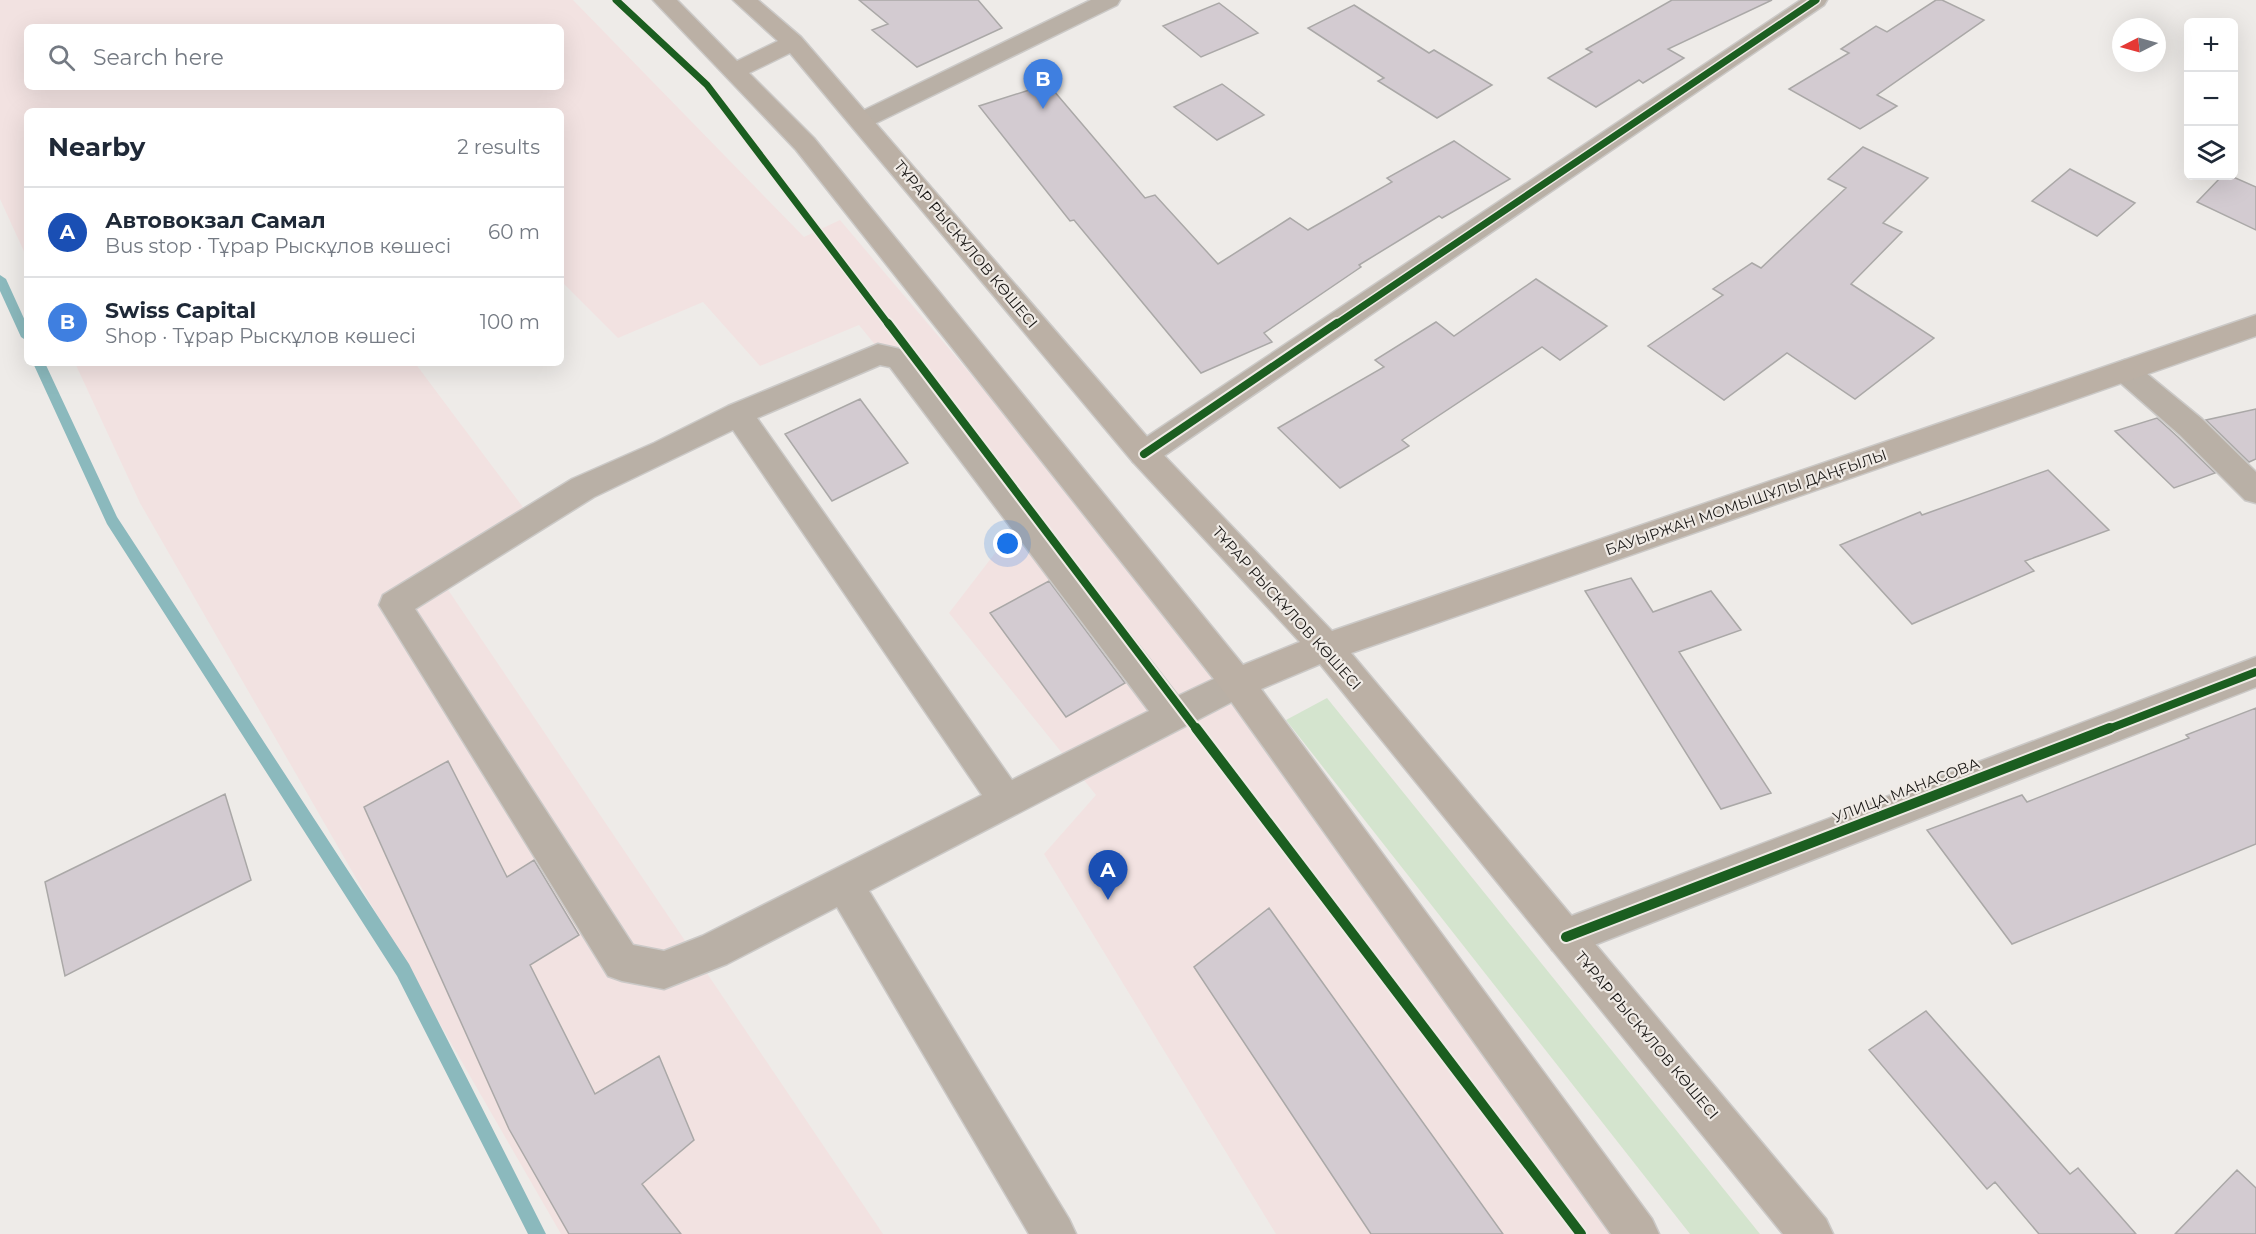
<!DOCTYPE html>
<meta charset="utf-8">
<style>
:root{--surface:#fff;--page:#f6f6f7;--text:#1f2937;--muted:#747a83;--line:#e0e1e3;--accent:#646260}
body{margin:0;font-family:Montserrat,sans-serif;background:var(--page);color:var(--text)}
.controls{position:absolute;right:18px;top:18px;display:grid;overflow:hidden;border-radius:9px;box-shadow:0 6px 24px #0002}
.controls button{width:54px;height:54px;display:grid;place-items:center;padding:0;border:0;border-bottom:2px solid var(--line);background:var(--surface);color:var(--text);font:30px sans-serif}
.compass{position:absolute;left:2112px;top:18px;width:54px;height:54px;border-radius:50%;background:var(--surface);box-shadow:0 6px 24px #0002;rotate:264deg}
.you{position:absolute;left:1008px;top:544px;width:21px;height:21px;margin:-15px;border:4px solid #fff;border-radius:50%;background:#1a73e8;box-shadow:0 0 0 9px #1a73e833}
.badge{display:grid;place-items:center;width:39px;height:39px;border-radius:50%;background:var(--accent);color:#fff;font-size:20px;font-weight:700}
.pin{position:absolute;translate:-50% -50px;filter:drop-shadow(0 2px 3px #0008)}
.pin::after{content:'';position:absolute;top:32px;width:21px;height:18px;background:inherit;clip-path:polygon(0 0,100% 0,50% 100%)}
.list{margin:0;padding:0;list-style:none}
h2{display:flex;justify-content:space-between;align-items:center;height:78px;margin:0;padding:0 24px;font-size:26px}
h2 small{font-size:20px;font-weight:400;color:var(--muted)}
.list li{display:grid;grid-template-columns:39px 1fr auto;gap:18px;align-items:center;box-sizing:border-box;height:90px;padding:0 24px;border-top:2px solid var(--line)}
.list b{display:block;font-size:22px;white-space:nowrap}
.list p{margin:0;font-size:20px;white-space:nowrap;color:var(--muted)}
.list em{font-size:20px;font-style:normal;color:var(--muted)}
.icon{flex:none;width:33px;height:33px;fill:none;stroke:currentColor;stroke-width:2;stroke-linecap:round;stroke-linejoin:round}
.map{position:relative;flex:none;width:2256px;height:1234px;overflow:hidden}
.search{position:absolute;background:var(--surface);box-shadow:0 6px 24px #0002;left:24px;top:24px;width:540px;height:66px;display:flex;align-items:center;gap:15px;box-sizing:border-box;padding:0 21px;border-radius:9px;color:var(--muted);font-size:22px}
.panel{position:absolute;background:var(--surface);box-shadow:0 6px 24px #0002;left:24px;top:108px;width:540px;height:258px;border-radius:9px}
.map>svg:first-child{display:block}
.commercial{fill:#f2e2e1;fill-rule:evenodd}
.green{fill:#d4e4ce}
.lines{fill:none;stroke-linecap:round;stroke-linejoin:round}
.stream{fill:#8bb9bd;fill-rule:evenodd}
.building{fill:#d3cbd1;stroke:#aaa8a7;stroke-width:1.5}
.minor-casing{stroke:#cbc9c7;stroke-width:3}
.major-casing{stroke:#cbc9c7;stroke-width:3}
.minor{fill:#b9b0a6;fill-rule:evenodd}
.major{fill:#bbb0a5;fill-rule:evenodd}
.cycleway-far2-casing{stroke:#f0ebe6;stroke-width:10}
.cycleway-far1-casing{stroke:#f0ebe6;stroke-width:12}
.cycleway-casing{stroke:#f0ebe6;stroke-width:14}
.cycleway-far2{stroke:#1b5e20;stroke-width:7}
.cycleway-far1{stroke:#1b5e20;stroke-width:8}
.cycleway{stroke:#1b5e20;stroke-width:10}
.labels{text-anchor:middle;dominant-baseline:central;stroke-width:4.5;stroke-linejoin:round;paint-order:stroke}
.street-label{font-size:15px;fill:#1a1816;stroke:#f0ebe6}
</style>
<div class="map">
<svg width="2256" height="1234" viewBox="0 0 2256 1234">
<rect width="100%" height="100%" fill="#eeebe8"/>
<path class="commercial" d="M0,0H573L804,237L840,220L1096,522L1634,1234H1276L1044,854L1096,795L949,613L1019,522L859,325L760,366L703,302L618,338L561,281V111H27V258L0,199ZM27,27H561V87H27Z
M75,363H415L525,510L434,569L883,1234H561L140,503Z"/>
<path class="green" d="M1327,698L1760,1234H1690L1286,720Z"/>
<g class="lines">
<path class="stream" d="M0,275L6,279L27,325V341L21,337L0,291Z
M33,363H45L117,517L409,964L546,1234H528L397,976L107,524Z"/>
</g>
<path class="building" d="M859,0H978L1002,28L917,67L872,30L888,24Z
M1672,0H1772L1668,49L1684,58L1643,83L1639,80L1596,107L1548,78L1592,52L1586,49Z
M1936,0H1942L1984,20L1877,95L1897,106L1860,129L1789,89L1849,53L1841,49L1876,26L1887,32Z
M1219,3L1258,33L1201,57L1163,26Z
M1354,5L1429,53L1434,50L1492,85L1437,118L1378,81L1384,78L1308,28Z
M1048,84L1145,198L1155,195L1218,264L1290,218L1308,230L1392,182L1387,178L1454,141L1510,179L1442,218L1439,216L1359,265L1361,267L1264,333L1272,342L1201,373L1074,220L1070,221L979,106Z
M1222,84L1264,115L1217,140L1174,107Z
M1863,147L1928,178L1883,223L1902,232L1851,284L1934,338L1855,399L1787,353L1724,400L1648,346L1723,295L1713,289L1752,263L1761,268L1846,188L1828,179Z
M2070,169L2135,203L2097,236L2032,201Z
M2222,176H2231L2256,187V230L2197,202Z
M1536,279L1607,326L1560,360L1542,347L1402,440L1409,446L1340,488L1278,428L1384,367L1375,360L1436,322L1454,336Z
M860,399L908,463L832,501L785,434Z
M2256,409V459L2249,462L2206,420Z
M2157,418L2178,437L2215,473L2174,488L2115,431Z
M2048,470L2109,530L2025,561L2034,571L1912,624L1840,545L1920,512L1922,515Z
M1631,578L1653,612L1711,591L1741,630L1679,652L1771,793L1721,809L1585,591Z
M1049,581L1125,683L1066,717L990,613Z
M2256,708V844L2012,944L1927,830L2022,795L2027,802L2189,738L2186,735Z
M448,761L507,877L534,860L579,935L530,965L595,1094L659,1056L694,1140L642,1184L681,1234H569L509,1129L364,807Z
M225,794L251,880L65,976L45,882Z
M1269,908L1503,1234H1371L1194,967Z
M1926,1011L2070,1174L2078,1168L2136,1234H2039L1995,1182L1987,1189L1869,1050Z
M2237,1170L2256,1188V1234H2175Z"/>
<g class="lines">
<defs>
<path id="minor" d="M1091,0H1120L1117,5L870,126L861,129L852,126L849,121L852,116Z
M1801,0H1827L1824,5L1155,462L1144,466L1133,462L1129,454L1133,446Z
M878,344L909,351L1178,696L1237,668L1249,673L1254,683L1249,693L869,891L1069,1219L1076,1234H1029L837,907L727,964L664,989L622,981L608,976L379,605L383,595L572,479L654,443L728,406ZM880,365L890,367L1149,711L1012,780L757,418ZM733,430L982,795L702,936L664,951L633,945L415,609L594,497Z
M2125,360L2135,364L2202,419L2256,472V503L2245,500L2180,435L2115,378L2111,371L2115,364Z
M2256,657V687L1566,956L1552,950L1547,937L1552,924L1566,918Z"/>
<path id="major" d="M653,0H677L737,61L778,41L733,0H758L801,37L1155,446L1332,631L2256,315V336L1351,653L1826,1219L1833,1234H1783L1320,664L1261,689L1652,1219L1659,1234H1611L1225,693L796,150ZM790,53L1133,462L1300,642L1243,665L814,138L749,73Z"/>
</defs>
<use href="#minor" class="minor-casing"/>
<use href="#major" class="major-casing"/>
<use href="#minor" class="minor"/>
<use href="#major" class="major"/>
<defs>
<path id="cycleway-far2" d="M616,0L707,85L889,325
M1335,325L1816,0"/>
<path id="cycleway-far1" d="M888,323L1197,730
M1144,454L1337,323
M2106,730L2256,672"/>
<path id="cycleway" d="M1196,728L1581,1234
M1566,937L2110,728"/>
</defs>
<use href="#cycleway-far2" class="cycleway-far2-casing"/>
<use href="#cycleway-far1" class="cycleway-far1-casing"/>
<use href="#cycleway" class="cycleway-casing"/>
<use href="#cycleway-far2" class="cycleway-far2"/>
<use href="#cycleway-far1" class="cycleway-far1"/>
<use href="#cycleway" class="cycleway"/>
</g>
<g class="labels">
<g class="street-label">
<text transform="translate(966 244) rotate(50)">ТҰРАР РЫСКҰЛОВ КӨШЕСІ</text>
<text transform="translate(1746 502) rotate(-19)">БАУЫРЖАН МОМЫШҰЛЫ ДАҢҒЫЛЫ</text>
<text transform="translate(1287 608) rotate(48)">ТҰРАР РЫСКҰЛОВ КӨШЕСІ</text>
<text transform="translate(1906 790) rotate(-21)">УЛИЦА МАНАСОВА</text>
<text transform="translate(1647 1035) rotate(50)">ТҰРАР РЫСКҰЛОВ КӨШЕСІ</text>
</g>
</g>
</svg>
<div class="controls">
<button>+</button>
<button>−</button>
<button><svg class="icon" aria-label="layers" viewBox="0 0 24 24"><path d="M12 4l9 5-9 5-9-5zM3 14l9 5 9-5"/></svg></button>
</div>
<svg class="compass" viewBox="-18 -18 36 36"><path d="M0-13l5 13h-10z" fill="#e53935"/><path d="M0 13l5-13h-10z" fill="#747a83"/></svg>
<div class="you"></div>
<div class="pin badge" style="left:1108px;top:900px;background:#1a4fb4">A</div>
<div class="pin badge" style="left:1043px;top:109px;background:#3f7fe0">B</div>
<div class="search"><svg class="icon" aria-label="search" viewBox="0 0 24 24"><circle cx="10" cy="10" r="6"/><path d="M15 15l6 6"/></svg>Search here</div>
<section class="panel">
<h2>Nearby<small>2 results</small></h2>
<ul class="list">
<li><span class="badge" style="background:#1a4fb4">A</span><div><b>Автовокзал Самал</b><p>Bus stop · Тұрар Рыскұлов көшесі</p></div><em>60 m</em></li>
<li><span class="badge" style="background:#3f7fe0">B</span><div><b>Swiss Capital</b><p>Shop · Тұрар Рыскұлов көшесі</p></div><em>100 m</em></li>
</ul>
</section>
</div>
